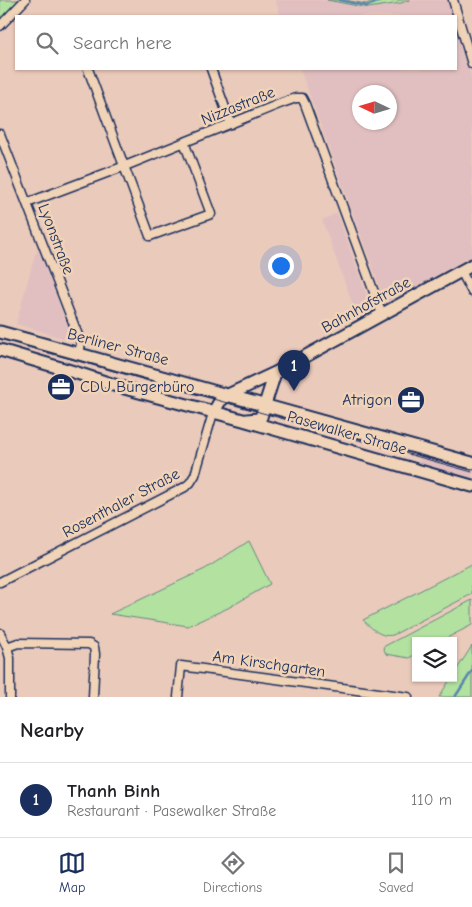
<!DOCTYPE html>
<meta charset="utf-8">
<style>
:root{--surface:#fff;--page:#f6f6f6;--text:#202124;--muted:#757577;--line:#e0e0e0;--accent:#1b2f5e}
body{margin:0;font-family:"Comic Neue",sans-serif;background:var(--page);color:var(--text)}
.controls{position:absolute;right:15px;bottom:15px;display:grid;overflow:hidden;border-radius:0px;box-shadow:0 1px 4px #0004}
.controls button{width:45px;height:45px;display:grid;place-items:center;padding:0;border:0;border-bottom:1px solid var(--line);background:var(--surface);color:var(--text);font:25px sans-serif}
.compass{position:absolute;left:352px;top:85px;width:45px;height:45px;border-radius:50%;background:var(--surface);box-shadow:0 1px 4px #0004;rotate:274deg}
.you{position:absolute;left:280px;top:265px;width:18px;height:18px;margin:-12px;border:4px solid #fff;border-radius:50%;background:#1a73e8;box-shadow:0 0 0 8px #1a73e833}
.badge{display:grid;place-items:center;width:32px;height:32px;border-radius:50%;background:var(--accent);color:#fff;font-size:16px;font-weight:700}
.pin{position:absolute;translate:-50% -41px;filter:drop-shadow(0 1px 2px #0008)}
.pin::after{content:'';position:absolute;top:26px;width:18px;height:15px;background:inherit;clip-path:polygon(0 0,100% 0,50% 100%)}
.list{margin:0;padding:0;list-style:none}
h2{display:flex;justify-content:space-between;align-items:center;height:65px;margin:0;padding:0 20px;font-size:21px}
h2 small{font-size:16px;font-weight:400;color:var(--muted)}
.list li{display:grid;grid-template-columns:32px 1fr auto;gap:15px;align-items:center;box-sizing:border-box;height:75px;padding:0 20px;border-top:1px solid var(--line)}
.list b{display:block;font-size:19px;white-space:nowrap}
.list p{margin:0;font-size:16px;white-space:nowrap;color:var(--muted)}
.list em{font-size:16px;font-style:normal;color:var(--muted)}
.icon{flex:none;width:28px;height:28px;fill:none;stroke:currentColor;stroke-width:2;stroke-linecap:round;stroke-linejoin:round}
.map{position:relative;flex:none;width:472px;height:697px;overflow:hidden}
.search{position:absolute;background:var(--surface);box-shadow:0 1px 4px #0004;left:15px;right:15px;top:15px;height:55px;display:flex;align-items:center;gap:12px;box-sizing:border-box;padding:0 18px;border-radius:0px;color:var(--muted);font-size:19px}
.sheet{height:140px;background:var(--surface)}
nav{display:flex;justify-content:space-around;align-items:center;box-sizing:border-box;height:70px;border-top:1px solid var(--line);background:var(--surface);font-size:14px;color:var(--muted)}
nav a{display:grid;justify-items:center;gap:2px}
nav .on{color:var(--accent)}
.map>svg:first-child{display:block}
.built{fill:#e1bfc0;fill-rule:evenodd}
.green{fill:#b2e1a0;stroke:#66887f}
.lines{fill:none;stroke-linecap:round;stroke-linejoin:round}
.stream{stroke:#5987ae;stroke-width:2.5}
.street-casing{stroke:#1b2f5e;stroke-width:11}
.secondary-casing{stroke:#1b2f5e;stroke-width:15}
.street{stroke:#f1d3b7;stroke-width:8}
.secondary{stroke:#f1d3b7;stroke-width:11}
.tram{stroke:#1b2f5e;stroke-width:1}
.labels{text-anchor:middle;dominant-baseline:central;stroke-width:5;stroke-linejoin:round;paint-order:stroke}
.street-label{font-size:16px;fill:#1b2f5e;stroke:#f1d3b7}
.poi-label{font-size:16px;fill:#1b2f5e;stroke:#f1d3b7;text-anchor:start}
</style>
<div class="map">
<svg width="472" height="697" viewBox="0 0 472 697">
<rect width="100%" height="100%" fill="#eacabb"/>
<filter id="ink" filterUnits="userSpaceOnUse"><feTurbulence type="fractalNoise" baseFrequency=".02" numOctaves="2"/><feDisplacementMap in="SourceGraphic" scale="10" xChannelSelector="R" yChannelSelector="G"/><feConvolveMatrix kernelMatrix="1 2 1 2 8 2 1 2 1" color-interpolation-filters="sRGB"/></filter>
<g filter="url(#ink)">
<path class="built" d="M275,0H327L368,8L401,3L410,0H448L453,16H281Z
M456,26L472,79V256L386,304L300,69H456ZM360,92H390V122H360Z
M337,213L371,307L369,313L358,319L322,220Z
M38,248L73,341L16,324L35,254H36Z
M421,455L450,462V464L472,470V478L447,473L418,464Z"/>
<path class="green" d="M0,0H20L0,21Z
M327,0H345L366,4L376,0H410L401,3L368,8Z
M249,541L270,584L228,608L188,626L110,614L205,569Z
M472,564V594L393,635C380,638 372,628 363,620Z
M472,600V625L441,641H416V654L409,658L386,654L383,647Z
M472,646V697H439L451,678H453V675Z"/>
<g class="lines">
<path class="stream" d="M339,0L367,6L383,0
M455,697L472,671"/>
<defs>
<path id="street" d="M453,0L472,64
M0,26L25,0
M88,69L150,236L211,214L184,142
M211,69L231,124
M0,134L81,343L79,354
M27,203L125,166L282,103L296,98H302L305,104L382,314
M461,271L472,292
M0,582L185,487L190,483L195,475L213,413
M0,633L7,647L10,658V697
M7,647L18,643L89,644L94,647L95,654L93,697
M178,697L181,666L408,697"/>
<path id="secondary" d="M0,332L472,463
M0,350L74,372L117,386L243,420L472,486
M213,413L220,401L228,395L275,373L472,265
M247,420L258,419L261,417L275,373"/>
</defs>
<use href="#street" class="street-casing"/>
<use href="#secondary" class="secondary-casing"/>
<use href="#street" class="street"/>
<use href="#secondary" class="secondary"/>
<path class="tram" d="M0,339L472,472"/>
</g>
</g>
<defs>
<symbol id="office-disc" viewBox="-11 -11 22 22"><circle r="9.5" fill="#1b2f5e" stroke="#f1d3b7"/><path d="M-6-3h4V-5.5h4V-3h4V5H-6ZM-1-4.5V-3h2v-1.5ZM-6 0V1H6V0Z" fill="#fff"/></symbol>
</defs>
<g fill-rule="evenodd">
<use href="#office-disc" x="45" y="371" width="32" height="32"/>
<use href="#office-disc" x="395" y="384" width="32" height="32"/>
</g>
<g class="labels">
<g class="street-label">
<text transform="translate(238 106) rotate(-22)">Nizzastraße</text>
<text transform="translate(56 239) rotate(69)">Lyonstraße</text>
<text transform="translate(366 305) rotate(-29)">Bahnhofstraße</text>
<text transform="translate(118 347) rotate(15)">Berliner Straße</text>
<text transform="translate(347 433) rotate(16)">Pasewalker Straße</text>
<text transform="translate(121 503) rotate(-28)">Rosenthaler Straße</text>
<text transform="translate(269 664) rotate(8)">Am Kirschgarten</text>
</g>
<g class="poi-label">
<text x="80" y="387">CDU Bürgerbüro</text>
<text x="392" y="400" text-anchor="end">Atrigon</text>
</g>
</g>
</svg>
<div class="controls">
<button><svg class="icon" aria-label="layers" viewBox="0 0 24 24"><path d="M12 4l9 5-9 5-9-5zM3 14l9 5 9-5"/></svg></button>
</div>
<svg class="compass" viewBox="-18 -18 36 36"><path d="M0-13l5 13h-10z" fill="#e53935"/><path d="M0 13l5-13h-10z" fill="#757577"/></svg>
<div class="you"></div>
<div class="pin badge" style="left:294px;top:391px">1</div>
<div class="search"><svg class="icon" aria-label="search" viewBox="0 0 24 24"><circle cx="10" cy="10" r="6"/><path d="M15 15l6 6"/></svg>Search here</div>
</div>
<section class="sheet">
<h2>Nearby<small></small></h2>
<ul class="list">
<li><span class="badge">1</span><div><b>Thanh Binh</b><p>Restaurant · Pasewalker Straße</p></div><em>110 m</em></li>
</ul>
</section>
<nav>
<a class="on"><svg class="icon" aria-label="map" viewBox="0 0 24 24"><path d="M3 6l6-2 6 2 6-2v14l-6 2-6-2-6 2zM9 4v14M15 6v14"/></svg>Map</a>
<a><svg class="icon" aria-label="directions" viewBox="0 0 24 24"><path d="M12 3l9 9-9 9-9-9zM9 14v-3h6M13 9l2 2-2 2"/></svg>Directions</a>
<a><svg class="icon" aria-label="saved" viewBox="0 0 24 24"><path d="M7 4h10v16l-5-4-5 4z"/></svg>Saved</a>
</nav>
